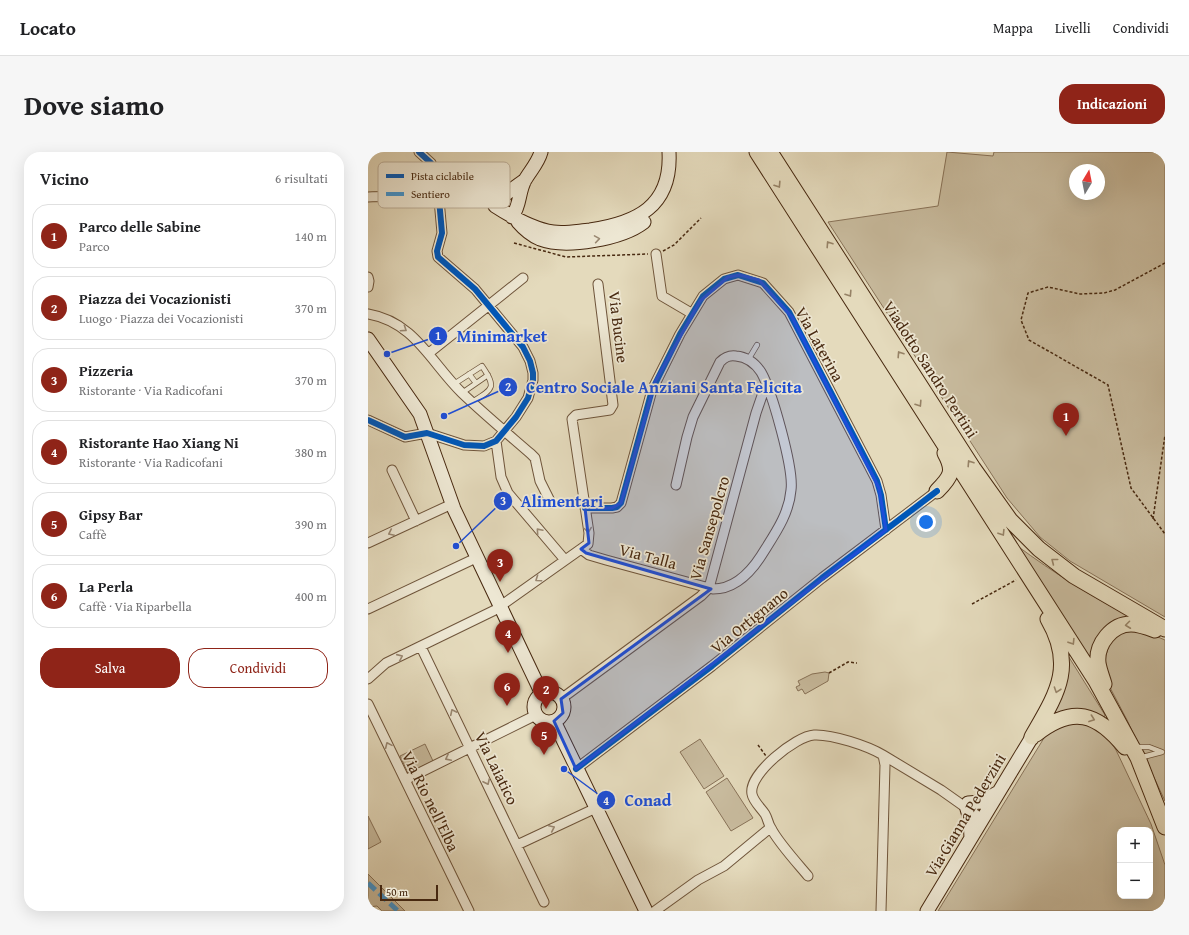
<!DOCTYPE html>
<html lang="it">
<meta charset="utf-8">
<style>
:root{--surface:#fff;--page:#f6f6f6;--text:#202124;--muted:#757577;--line:#e0e0e0;--accent:#8f2418}
body{margin:0;font-family:"Gentium Book Plus",serif;background:var(--page);color:var(--text)}
.controls{position:absolute;right:12px;bottom:12px;display:grid;overflow:hidden;border-radius:8px;box-shadow:0 4px 16px #0002}
.controls button{width:36px;height:36px;display:grid;place-items:center;padding:0;border:0;border-bottom:1px solid var(--line);background:var(--surface);color:var(--text);font:20px sans-serif}
.compass{position:absolute;left:701px;top:12px;width:36px;height:36px;border-radius:50%;background:var(--surface);box-shadow:0 4px 16px #0002;rotate:10deg}
.scale{position:absolute;left:12px;bottom:10px;width:58px;box-sizing:border-box;padding-left:4px;border:2px solid #482910;border-top:0;font-size:11px;line-height:14px;white-space:nowrap;color:#482910;-webkit-text-stroke:3px #ede7d3;paint-order:stroke}
.you{position:absolute;left:558px;top:370px;width:14px;height:14px;margin:-10px;border:3px solid #fff;border-radius:50%;background:#1a73e8;box-shadow:0 0 0 6px #1a73e833}
.badge{display:grid;place-items:center;width:26px;height:26px;border-radius:50%;background:var(--accent);color:#fff;font-size:13px;font-weight:700}
.pin{position:absolute;translate:-50% -33px;filter:drop-shadow(0 1px 2px #0008)}
.pin::after{content:'';position:absolute;top:21px;width:14px;height:12px;background:inherit;clip-path:polygon(0 0,100% 0,50% 100%)}
.list{margin:0;padding:0;list-style:none}
h2{display:flex;justify-content:space-between;align-items:center;height:52px;margin:0;padding:0 16px;font-size:17px}
h2 small{font-size:13px;font-weight:400;color:var(--muted)}
.list li{display:grid;grid-template-columns:26px 1fr auto;gap:12px;align-items:center;box-sizing:border-box;height:64px;margin:0 8px 8px;padding:0 8px;border:1px solid var(--line);border-radius:16px}
.list b{display:block;font-size:15px;white-space:nowrap}
.list p{margin:0;font-size:13px;white-space:nowrap;color:var(--muted)}
.list em{font-size:13px;font-style:normal;color:var(--muted)}
.actions{display:flex;gap:8px;padding:12px 16px}
.actions a{flex:1;padding:9px 0;border:1px solid var(--accent);border-radius:16px;text-align:center;font-size:14px;color:var(--accent)}
.actions .main{background:var(--accent);color:#fff}
.map{position:relative;flex:none;width:797px;height:759px;overflow:hidden;border-radius:16px}
header{display:flex;align-items:center;gap:24px;box-sizing:border-box;height:56px;padding:0 20px;background:var(--surface);border-bottom:1px solid var(--line)}
header strong{font-size:19px}
nav{display:flex;gap:22px;margin-inline-start:auto;font-size:14px}
.intro{display:flex;align-items:center;justify-content:space-between;box-sizing:border-box;height:96px;padding:0 24px}
h1{margin:0;font-size:28px}
.button{padding:10px 18px;border-radius:16px;background:var(--accent);color:#fff;font-size:14px;font-weight:700}
main{display:flex;gap:24px;padding:0 24px}
aside{flex:1;background:var(--surface);border-radius:16px;box-shadow:0 4px 16px #0002}
.map>svg:first-child{display:block}
.green{fill:#c9bc9f;stroke:#887258;fill-rule:evenodd}
.lines{fill:none;stroke-linecap:round;stroke-linejoin:round}
.lane-casing{stroke:#6f553b;stroke-width:6}
.street-casing{stroke:#6f553b;stroke-width:11}
.secondary-casing{stroke:#482910;stroke-width:15}
.primary-casing{stroke:#482910;stroke-width:17}
.path{stroke:#482910;stroke-width:1.5;stroke-dasharray:3 2;stroke-linecap:butt}
.lane{stroke:#ede7d3;stroke-width:4.5}
.street{stroke:#ede7d3;stroke-width:9}
.secondary{stroke:#ede7d3;stroke-width:13}
.primary{stroke:#e4dabc;stroke-width:15}
.quiet{stroke:#4096d3;stroke-width:5;stroke-dasharray:10 5;stroke-linecap:butt}
.cycleway-casing{stroke:#ede7d3;stroke-width:8}
.cycleway{stroke:#0057b8;stroke-width:6}
.oneway{stroke:#968266}
.oneway2{stroke:#9a8872}
.marked{fill:#1d4ed8;fill-opacity:0.2;stroke:#1d4ed8;stroke-width:3;stroke-linejoin:round}
.labels{text-anchor:middle;dominant-baseline:central;stroke-width:3.5;stroke-linejoin:round;paint-order:stroke}
.street-label{font-size:16px;fill:#482910;stroke:#ede7d3}
.key{fill:#ede7d3;stroke:#bcae98;stroke-width:1}
.key-label{font-size:11px;fill:#482910}
.leader{fill:none;stroke:#1d4ed8;stroke-width:1.5}
.callout-dot{fill:#1d4ed8;stroke:#ede7d3;stroke-width:1.5}
.mark-label{font-size:12px;text-anchor:middle;font-weight:bold;fill:#fff}
.callout-label{font-size:17px;text-anchor:middle;font-weight:bold;fill:#1d4ed8;stroke:#ede7d3;stroke-width:3.5;stroke-linejoin:round;paint-order:stroke}
</style>
<header>
<strong>Locato</strong>
<nav><a>Mappa</a><a>Livelli</a><a>Condividi</a></nav>
</header>
<div class="intro"><h1>Dove siamo</h1><a class="button">Indicazioni</a></div>
<main>
<aside>
<h2>Vicino<small>6 risultati</small></h2>
<ul class="list">
<li><span class="badge">1</span><div><b>Parco delle Sabine</b><p>Parco</p></div><em>140 m</em></li>
<li><span class="badge">2</span><div><b>Piazza dei Vocazionisti</b><p>Luogo · Piazza dei Vocazionisti</p></div><em>370 m</em></li>
<li><span class="badge">3</span><div><b>Pizzeria</b><p>Ristorante · Via Radicofani</p></div><em>370 m</em></li>
<li><span class="badge">4</span><div><b>Ristorante Hao Xiang Ni</b><p>Ristorante · Via Radicofani</p></div><em>380 m</em></li>
<li><span class="badge">5</span><div><b>Gipsy Bar</b><p>Caffè</p></div><em>390 m</em></li>
<li><span class="badge">6</span><div><b>La Perla</b><p>Caffè · Via Riparbella</p></div><em>400 m</em></li>
</ul>
<div class="actions"><a class="main">Salva</a><a>Condividi</a></div>
</aside>
<div class="map">
<svg width="797" height="759" viewBox="0 0 797 759">
<rect width="100%" height="100%" fill="#e4dabc"/>
<filter id="stains"><feTurbulence type="fractalNoise" baseFrequency=".005" numOctaves="4"/><feColorMatrix values="0 0 0 0 .2 0 0 0 0 .09 0 0 0 0 .02 0 0 0 .5 -.17"/></filter>
<radialGradient id="worn" r=".72"><stop offset=".6" stop-color="#630" stop-opacity="0"/><stop offset="1" stop-color="#630" stop-opacity=".3"/></radialGradient>
<path class="green" d="M579,0L625,4L626,0H797V465L702,409L672,385L639,346L460,70L570,54ZM707,18H731V42H707Z
M648,393C686,421 724,445 765,466L754,469L725,514Z
M766,475L797,488V649L759,568L736,524L735,513L742,490L751,480Z
M699,502L737,563L736,566L685,564L682,559Z
M457,520L461,521L460,529L437,542L434,537L430,539L428,535L432,533L430,529L444,522Z
M694,571L723,572L742,589L748,598L783,672L797,713V759H570L676,586L680,581ZM752,678H782V744H752Z
M332,587L356,624L336,637L312,600Z
M57,592L65,609L40,621L32,604Z
M359,626L385,666L363,679L338,640Z
M0,664L13,690L0,697Z
M0,722L37,759H14L9,754L0,755Z"/>
<g class="lines">
<defs>
<path id="lane" d="M380,208L389,193
M101,222L108,231
M86,232L114,214C129,236 125,237 104,250
M94,241L120,223
M767,595H781L794,600L771,606"/>
<path id="street" d="M0,45C15,44 31,45 46,44C77,41 99,36 127,54
M288,102L294,144L323,161
M0,125L1,129L0,135
M0,162C47,170 63,211 94,241C116,262 140,282 163,302L167,306L172,329L183,351
M61,201L155,126
M0,268L37,285L59,281L96,293L116,294L128,289L148,265L160,246L165,228V221L162,209L155,195L107,137L70,105L69,99L74,81L69,25L63,11L51,0
M128,289L133,325L140,341L197,408
M24,318L48,369
M217,356H244L249,355L253,351L284,238L312,182L335,144L356,127L370,123L395,131L421,160L509,329L513,343L518,378
M0,391L84,352
M213,397L221,403L238,408L345,437C367,437 382,421 393,404C406,383 421,363 423,338C426,317 404,239 393,220C387,211 379,205 368,204C361,203 357,205 352,210L325,265L319,285L308,333
M0,457L108,406
M53,495L176,750
M0,527L18,511L127,458L220,392L221,381L204,267L208,263L242,258L245,253L230,132
M193,547L333,444L341,436L388,261L398,232
M0,552L101,759
M515,603L573,638L614,667
M208,617L344,514L454,426L569,339
M37,628L168,563
M149,693L228,656
M440,724C430,712 409,689 403,676C400,672 400,667 397,662C393,656 385,649 384,642C380,622 428,584 446,583C464,582 500,594 515,603L517,613L513,759
M287,759L330,728L356,714L402,676"/>
<path id="secondary" d="M157,28L135,44L127,54C144,65 165,77 185,80C197,82 210,79 222,78C268,71 304,55 301,0
M144,65C153,52 150,41 157,28C162,19 170,11 173,0
M150,70C156,77 163,83 172,87C198,97 254,87 276,70
M0,187L52,262L86,357L174,542
M166 555a15 15 0 1 1 30 0a15 15 0 1 1-30 0Z
M186,569L278,759
M600,651L613,650L629,641
M599,657L602,667L603,686
M559,759L664,585"/>
<path id="primary" d="M389,0L728,529L770,606L797,675
M402,0L605,316L642,368L671,397L706,424L797,477
M569,339C583,325 587,319 577,301
M736,532C734,525 731,518 730,511C728,492 744,472 763,472C771,472 779,475 787,478
M668,582C705,553 729,561 757,595
M664,585C688,543 708,515 680,467"/>
</defs>
<use href="#lane" class="lane-casing"/>
<use href="#street" class="street-casing"/>
<use href="#secondary" class="secondary-casing"/>
<use href="#primary" class="primary-casing"/>
<path class="path" d="M146,91L198,105L280,102
M295,99L306,93L333,66
M797,111L747,138L736,141L712,142L680,135L660,141L653,168L661,188L740,233L763,336L797,382
M785,367L797,283
M604,452L648,428
M461,521L480,510L489,511
M390,593L398,604
M566,717L592,673"/>
<use href="#lane" class="lane"/>
<use href="#street" class="street"/>
<use href="#secondary" class="secondary"/>
<use href="#primary" class="primary"/>
<path class="quiet" d="M0,731L30,759"/>
<defs>
<path id="cycleway" d="M0,268L37,285L59,281L96,293L116,294L128,289L148,265L160,246L165,228V221L162,209L155,195L107,137L70,105L69,99L74,81L69,25L63,11L51,0
M217,356H244L249,355L253,351L284,238L312,182L335,144L356,127L370,123L395,131L421,160L509,329L513,343L518,378
M208,617L344,514L454,426L569,339"/>
</defs>
<use href="#cycleway" class="cycleway-casing"/>
<use href="#cycleway" class="cycleway"/>
</g>
<defs><path id="oneway-chevron" d="M-2-3.5L2.5 0L-2 3.5" fill="none" stroke-width="1.6" stroke-linecap="round" stroke-linejoin="round"/></defs>
<g class="oneway">
<use href="#oneway-chevron" transform="translate(410 33) rotate(57)"/>
<use href="#oneway-chevron" transform="translate(461 92) rotate(-123)"/>
<use href="#oneway-chevron" transform="translate(481 142) rotate(57)"/>
<use href="#oneway-chevron" transform="translate(532 202) rotate(-123)"/>
<use href="#oneway-chevron" transform="translate(551 252) rotate(57)"/>
<use href="#oneway-chevron" transform="translate(602 311) rotate(-123)"/>
<use href="#oneway-chevron" transform="translate(634 381) rotate(58)"/>
<use href="#oneway-chevron" transform="translate(686 409) rotate(-142)"/>
<use href="#oneway-chevron" transform="translate(760 473) rotate(173)"/>
<use href="#oneway-chevron" transform="translate(704 490) rotate(58)"/>
<use href="#oneway-chevron" transform="translate(689 538) rotate(109)"/>
<use href="#oneway-chevron" transform="translate(724 567) rotate(20)"/>
</g>
<g class="oneway2">
<use href="#oneway-chevron" transform="translate(229 87) rotate(-9)"/>
<use href="#oneway-chevron" transform="translate(36 177) rotate(34)"/>
<use href="#oneway-chevron" transform="translate(220 378) rotate(82)"/>
<use href="#oneway-chevron" transform="translate(171 379) rotate(-131)"/>
<use href="#oneway-chevron" transform="translate(23 381) rotate(155)"/>
<use href="#oneway-chevron" transform="translate(170 427) rotate(145)"/>
<use href="#oneway-chevron" transform="translate(32 505) rotate(-24)"/>
<use href="#oneway-chevron" transform="translate(85 560) rotate(-116)"/>
<use href="#oneway-chevron" transform="translate(20 593) rotate(-114)"/>
<use href="#oneway-chevron" transform="translate(80 606) rotate(153)"/>
<use href="#oneway-chevron" transform="translate(119 630) rotate(65)"/>
<use href="#oneway-chevron" transform="translate(184 676) rotate(-25)"/>
</g>
<path class="marked" d="M372,123L391,128L424,165L511,336L518,378L208,617L186,569L195,561L193,547L343,437L218,401L213,397L221,391L217,356H244L253,351L287,230L332,149L360,125Z"/>
<g class="labels">
<g class="street-label">
<text transform="translate(251 175) rotate(83)">Via Bucine</text>
<text transform="translate(452 192) rotate(61)">Via Laterina</text>
<text transform="translate(563 217) rotate(57)">Viadotto Sandro Pertini</text>
<text transform="translate(341 376) rotate(-74)">Via Sansepolcro</text>
<text transform="translate(280 404) rotate(15)">Via Talla</text>
<text transform="translate(381 468) rotate(-39)">Via Ortignano</text>
<text transform="translate(129 616) rotate(64)">Via Laiatico</text>
<text transform="translate(63 649) rotate(64)">Via Rio nell'Elba</text>
<text transform="translate(597 663) rotate(-59)">Via Gianna Pederzini</text>
</g>
</g>
<rect x="10" y="10" width="132" height="46" rx="6" class="key"/>
<rect x="18" y="22" width="18" height="4" fill="#0057b8"/>
<rect x="18" y="40" width="18" height="4" fill="#4096d3"/>
<g class="key-label">
<text x="43" y="28">Pista ciclabile</text>
<text x="43" y="46">Sentiero</text>
</g>
<path class="leader" d="M19 202L70 184M76 264L140 235M88 394L135 349M196 617L238 648"/>
<g class="callout-dot">
<circle cx="19" cy="202" r="4"/>
<circle cx="76" cy="264" r="4"/>
<circle cx="88" cy="394" r="4"/>
<circle cx="196" cy="617" r="4"/>
<circle cx="70" cy="184" r="10"/>
<circle cx="140" cy="235" r="10"/>
<circle cx="135" cy="349" r="10"/>
<circle cx="238" cy="648" r="10"/>
</g>
<g class="mark-label">
<text x="70" y="188">1</text>
<text x="140" y="239">2</text>
<text x="135" y="353">3</text>
<text x="238" y="653">4</text>
</g>
<g class="callout-label">
<text x="134" y="190">Minimarket</text>
<text x="296" y="241">Centro Sociale Anziani Santa Felicita</text>
<text x="194" y="355">Alimentari</text>
<text x="280" y="654">Conad</text>
</g>
<rect width="100%" height="100%" filter="url(#stains)"/>
<rect width="100%" height="100%" fill="url(#worn)"/>
</svg>
<div class="controls">
<button>+</button>
<button>−</button>
</div>
<svg class="compass" viewBox="-18 -18 36 36"><path d="M0-13l5 13h-10z" fill="#e53935"/><path d="M0 13l5-13h-10z" fill="#757577"/></svg>
<div class="scale">50 m</div>
<div class="you"></div>
<div class="pin badge" style="left:698px;top:284px">1</div>
<div class="pin badge" style="left:178px;top:557px">2</div>
<div class="pin badge" style="left:132px;top:430px">3</div>
<div class="pin badge" style="left:140px;top:501px">4</div>
<div class="pin badge" style="left:176px;top:603px">5</div>
<div class="pin badge" style="left:139px;top:554px">6</div>
</div>
</main>
